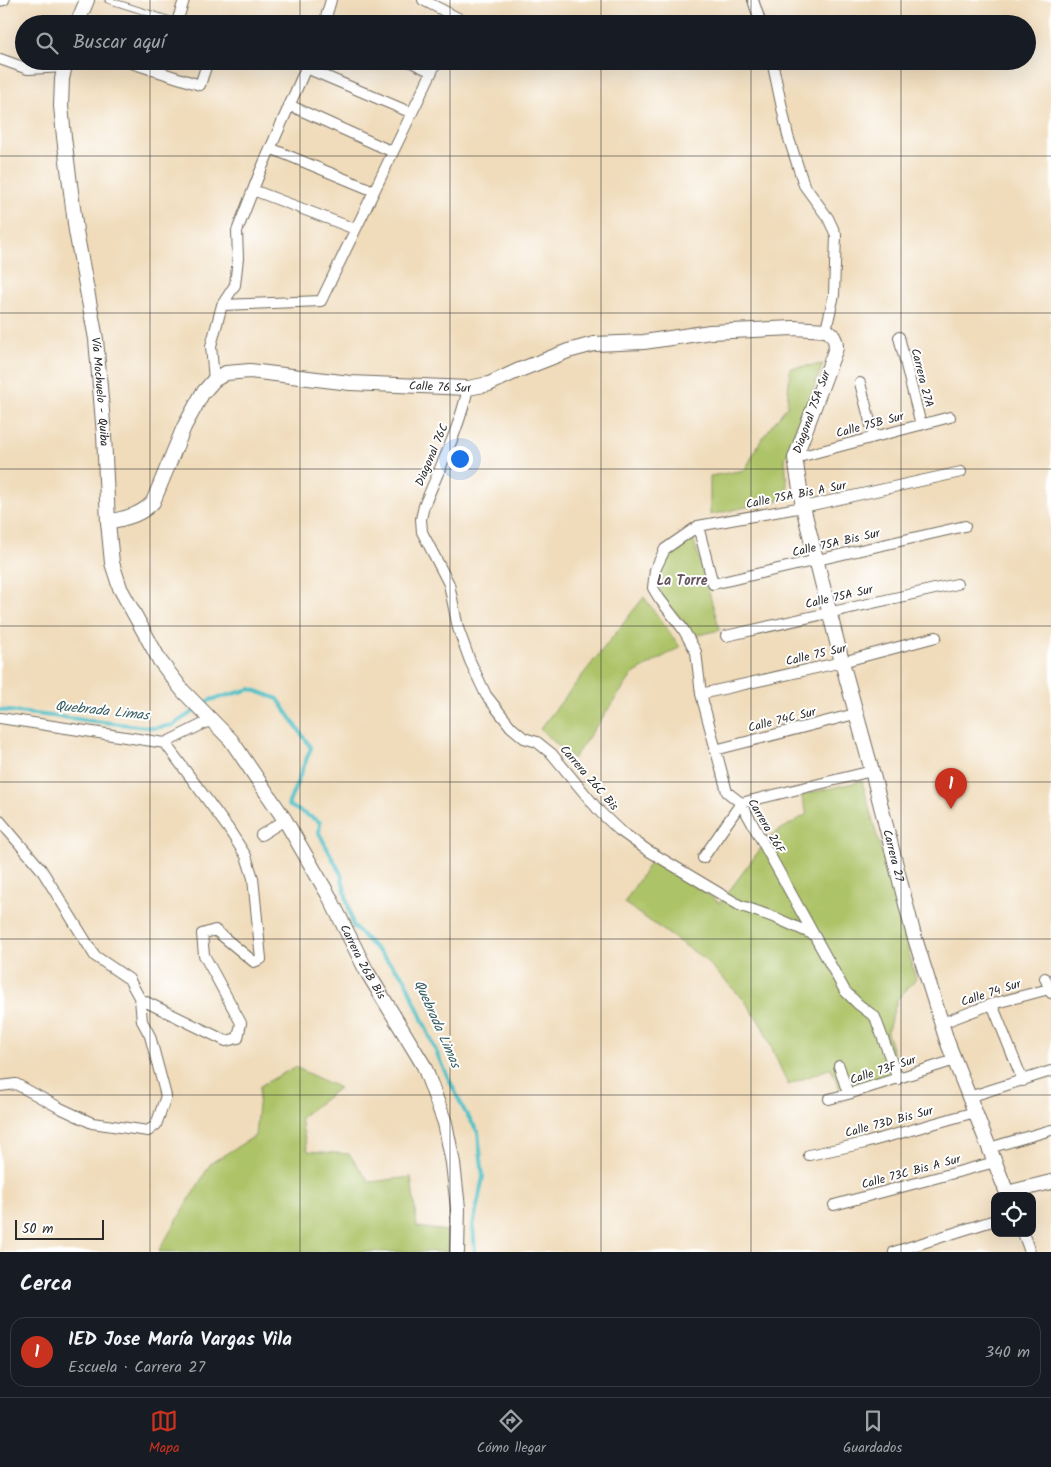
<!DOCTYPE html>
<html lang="es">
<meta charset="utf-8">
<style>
:root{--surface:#171b24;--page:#20242c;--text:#f1f3f6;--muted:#9ea1a6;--line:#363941;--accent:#c8321e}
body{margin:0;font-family:Kalam,sans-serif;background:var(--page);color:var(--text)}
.controls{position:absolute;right:15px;bottom:15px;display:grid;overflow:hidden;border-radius:10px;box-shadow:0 5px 20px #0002}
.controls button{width:45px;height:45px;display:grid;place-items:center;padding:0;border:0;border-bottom:1px solid var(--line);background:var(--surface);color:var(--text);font:25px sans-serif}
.scale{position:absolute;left:15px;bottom:12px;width:89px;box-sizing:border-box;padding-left:5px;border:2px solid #2b2b2b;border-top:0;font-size:14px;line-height:18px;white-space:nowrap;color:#2b2b2b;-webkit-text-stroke:4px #fff;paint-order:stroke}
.you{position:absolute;left:459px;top:458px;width:18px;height:18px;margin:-12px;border:4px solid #fff;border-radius:50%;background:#1a73e8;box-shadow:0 0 0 8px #1a73e833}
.badge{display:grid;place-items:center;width:32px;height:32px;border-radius:50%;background:var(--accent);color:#fff;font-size:16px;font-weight:700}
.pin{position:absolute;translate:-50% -41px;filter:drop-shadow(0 1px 2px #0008)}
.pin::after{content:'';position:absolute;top:26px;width:18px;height:15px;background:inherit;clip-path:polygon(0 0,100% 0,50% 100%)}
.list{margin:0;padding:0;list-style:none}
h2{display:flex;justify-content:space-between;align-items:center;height:65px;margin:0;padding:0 20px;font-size:21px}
h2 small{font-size:16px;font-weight:400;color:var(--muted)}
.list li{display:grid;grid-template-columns:32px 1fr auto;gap:15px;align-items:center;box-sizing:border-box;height:70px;margin:0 10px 10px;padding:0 10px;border:1px solid var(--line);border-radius:15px}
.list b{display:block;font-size:19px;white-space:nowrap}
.list p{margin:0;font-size:16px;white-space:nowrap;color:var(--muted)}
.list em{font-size:16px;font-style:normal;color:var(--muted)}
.icon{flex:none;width:28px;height:28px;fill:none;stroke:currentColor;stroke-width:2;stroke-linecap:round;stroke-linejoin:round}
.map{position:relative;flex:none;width:1051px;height:1252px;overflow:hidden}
.search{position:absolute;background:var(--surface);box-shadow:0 5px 20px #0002;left:15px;right:15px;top:15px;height:55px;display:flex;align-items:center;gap:12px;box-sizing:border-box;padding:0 18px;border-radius:28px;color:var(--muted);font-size:19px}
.sheet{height:145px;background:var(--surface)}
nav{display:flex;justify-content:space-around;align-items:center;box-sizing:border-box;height:70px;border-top:1px solid var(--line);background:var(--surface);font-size:14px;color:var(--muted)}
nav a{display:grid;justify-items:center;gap:2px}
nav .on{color:var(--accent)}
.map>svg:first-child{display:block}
.green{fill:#adc368;stroke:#6c774a}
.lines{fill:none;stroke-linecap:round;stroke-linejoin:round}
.stream{stroke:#51c0c7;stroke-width:4}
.lane-casing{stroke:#70695d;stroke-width:7}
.street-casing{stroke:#70695d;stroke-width:12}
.secondary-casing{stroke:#70695d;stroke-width:16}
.lane{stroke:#fff;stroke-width:5}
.street{stroke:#fff;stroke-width:10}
.secondary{stroke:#fff;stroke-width:14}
.grid{fill:none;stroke:#2b2b2b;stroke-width:1;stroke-opacity:0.55}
.labels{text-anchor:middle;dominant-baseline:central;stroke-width:4;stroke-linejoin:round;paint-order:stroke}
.street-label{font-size:12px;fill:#2b2b2b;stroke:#fff}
.neighbourhood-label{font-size:14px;font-weight:bold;fill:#66565f;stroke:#fff}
.water-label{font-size:14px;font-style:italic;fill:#385f62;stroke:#fff}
</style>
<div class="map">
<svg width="1051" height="1252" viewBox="0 0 1051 1252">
<rect width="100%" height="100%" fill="#fff"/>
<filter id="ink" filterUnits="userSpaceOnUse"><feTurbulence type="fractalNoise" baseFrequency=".02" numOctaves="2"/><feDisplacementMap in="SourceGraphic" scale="10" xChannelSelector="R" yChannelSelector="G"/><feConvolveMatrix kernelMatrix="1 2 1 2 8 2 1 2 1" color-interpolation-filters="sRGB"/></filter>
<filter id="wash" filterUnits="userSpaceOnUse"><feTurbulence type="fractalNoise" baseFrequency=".0096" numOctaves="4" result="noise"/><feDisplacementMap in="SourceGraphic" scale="20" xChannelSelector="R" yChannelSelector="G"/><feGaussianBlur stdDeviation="1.12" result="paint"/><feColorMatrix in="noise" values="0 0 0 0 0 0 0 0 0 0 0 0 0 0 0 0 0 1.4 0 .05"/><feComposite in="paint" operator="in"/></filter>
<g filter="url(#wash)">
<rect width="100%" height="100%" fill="#f0dcbb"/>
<path class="green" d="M823,364L785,459L788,498L710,515V476L745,470L761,440L787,406L790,368Z
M693,538L720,630L694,636C691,631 687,625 683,620C676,613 665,605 662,596C652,570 674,551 693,538Z
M644,597L680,647L633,674L573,759L540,729Z
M862,781L916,979L897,1000L887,1033L900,1073L842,1095L831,1068L788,1085L762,1026L745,1001L703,958L624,903L653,858L720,903L770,836L807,814L801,795Z
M295,1067L339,1088L300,1118L308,1151L349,1154L370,1182L411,1177L417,1227L447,1231L449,1252H158L211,1163L255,1136L260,1086Z"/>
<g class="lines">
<path class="stream" d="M202,705L210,700L251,689L278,699L311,748L288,805L320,822L319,833L341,874L353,926L404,977L442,1065L464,1110L478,1132L483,1177L473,1226L475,1252
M0,710L155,728L173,725L197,709"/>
</g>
</g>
<g filter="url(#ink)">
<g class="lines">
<defs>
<path id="lane" d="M108,0L183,24"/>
<path id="street" d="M423,0L458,18L455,24
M753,0L761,24
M0,1L4,0
M177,22L184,0
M324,24L331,0
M0,59L28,69L65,67
M125,61L200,85L208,61
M409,61L432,72
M772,61L788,136L804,185L828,218L836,235L834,295L826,330
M306,68L412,113
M289,105L393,152
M270,148L374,191
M253,190L355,229
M222,305L321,301L437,61
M899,337L921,425
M214,380L211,346L222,305L235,285L238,258L237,231L260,172L309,61
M860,383L874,437
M468,388C459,430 440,467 424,506L421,519L422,532L449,584L458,628L470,661L486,695L511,727L524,738L537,742L552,754L600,812L619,830L647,850L739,905L776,918L812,934
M795,458L950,417
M698,526L713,584L965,526
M726,636L957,584
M701,694L842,662L936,637
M0,718L165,743L211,720
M715,750L855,714
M741,803L872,771
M0,821L41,869L95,956L129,979L140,999
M261,835L285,820
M703,858L741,803
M1045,978L1051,993
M992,1004L1023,1081
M942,1023L992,1004L1049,989
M839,1066L848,1094L955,1060
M898,1079L875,1017L858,1004L845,991L741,803L727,792L701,694L696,652L683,629L659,598L653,588L655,570L665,549L698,526L803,507L961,472
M0,1086L16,1084L60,1108L92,1123L148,1131L156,1125L166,1096L150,1036L142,1021L140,999L226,1041L238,1038L241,1023L204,955L202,934L215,930L254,962L261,959L253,878L246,856L228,828L165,743
M969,1097L1051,1071
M829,1099L848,1094
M989,1148L1051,1130
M809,1155L865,1143L975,1112
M834,1205L995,1162
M1023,1233L1030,1252
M894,1252L995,1220"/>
<g id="secondary">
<path d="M77,24L87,0"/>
<path id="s1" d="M66,61L62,79L61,106L64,137L76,231L96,339L104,435L108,522L112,563L120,588L160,661L183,691L231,740L285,820L329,896L366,970L424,1066L445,1123L453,1163L458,1208L457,1252"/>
<path id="s2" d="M108,522C125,518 140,516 153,502L184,427L202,394L214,380L226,373L250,371L350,383L468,388L489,384L517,371L568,351L594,344L644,342L710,332L794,328L826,330C833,334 836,339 836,348L795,458L803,507L842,662L872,771L913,932L947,1041L1007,1193L1051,1182"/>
</g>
</defs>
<use href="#lane" class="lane-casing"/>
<use href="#street" class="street-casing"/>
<use href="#secondary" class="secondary-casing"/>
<use href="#lane" class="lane"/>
<use href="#street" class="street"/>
<use href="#secondary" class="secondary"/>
</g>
</g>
<path class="grid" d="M150,0V24M300,0V24M450,0V24M601,0V24M751,0V24M901,0V24M150,61V1252M300,61V1252M450,61V1252M601,61V1252M751,61V1252M901,61V1252M0,156H1051M0,313H1051M0,469H1051M0,626H1051M0,782H1051M0,939H1051M0,1095H1051"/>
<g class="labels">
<g class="street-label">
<text transform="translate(922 378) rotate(76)">Carrera 27A</text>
<text stroke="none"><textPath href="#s2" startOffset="416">Calle 76 Sur</textPath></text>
<text stroke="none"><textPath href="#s1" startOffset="334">Vía Mochuelo - Quiba</textPath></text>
<text transform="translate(812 412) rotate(-70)">Diagonal 75A Sur</text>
<text transform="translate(870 425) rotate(-15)">Calle 75B Sur</text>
<text transform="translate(432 455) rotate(-67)">Diagonal 76C</text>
<text transform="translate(796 495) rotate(-11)">Calle 75A Bis A Sur</text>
<text transform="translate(836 543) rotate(-13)">Calle 75A Bis Sur</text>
<text transform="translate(839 597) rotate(-13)">Calle 75A Sur</text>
<text transform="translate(816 655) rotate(-13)">Calle 75 Sur</text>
<text transform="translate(782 720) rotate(-14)">Calle 74C Sur</text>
<text transform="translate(589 778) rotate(49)">Carrera 26C Bis</text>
<text transform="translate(766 826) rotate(60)">Carrera 26F</text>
<text stroke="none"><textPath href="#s2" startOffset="1360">Carrera 27</textPath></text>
<text stroke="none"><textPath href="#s1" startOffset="980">Carrera 26B Bis</textPath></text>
<text transform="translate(991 993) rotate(-18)">Calle 74 Sur</text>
<text transform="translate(883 1070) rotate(-18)">Calle 73F Sur</text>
<text transform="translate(889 1122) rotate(-15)">Calle 73D Bis Sur</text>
<text transform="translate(911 1172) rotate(-15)">Calle 73C Bis A Sur</text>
</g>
<g class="neighbourhood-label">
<text x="682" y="581">La Torre</text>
</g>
<g class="water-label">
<text transform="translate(102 711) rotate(6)">Quebrada Limas</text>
<text transform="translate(437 1024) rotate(66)">Quebrada Limas</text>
</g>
</g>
</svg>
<div class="controls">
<button><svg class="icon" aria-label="locate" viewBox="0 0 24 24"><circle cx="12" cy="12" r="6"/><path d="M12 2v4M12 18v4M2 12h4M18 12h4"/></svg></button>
</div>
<div class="scale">50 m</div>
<div class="you"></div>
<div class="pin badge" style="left:951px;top:809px">1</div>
<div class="search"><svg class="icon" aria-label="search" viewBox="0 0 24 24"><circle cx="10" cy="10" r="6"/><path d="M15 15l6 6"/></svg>Buscar aquí</div>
</div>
<section class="sheet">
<h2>Cerca<small></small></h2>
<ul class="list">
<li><span class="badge">1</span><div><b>IED Jose María Vargas Vila</b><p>Escuela · Carrera 27</p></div><em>340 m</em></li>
</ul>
</section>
<nav>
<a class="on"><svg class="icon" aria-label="map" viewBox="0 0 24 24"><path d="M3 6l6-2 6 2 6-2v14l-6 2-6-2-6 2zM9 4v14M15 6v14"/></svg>Mapa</a>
<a><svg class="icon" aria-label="directions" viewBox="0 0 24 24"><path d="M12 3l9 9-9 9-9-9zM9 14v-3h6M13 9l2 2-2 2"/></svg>Cómo llegar</a>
<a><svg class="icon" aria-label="saved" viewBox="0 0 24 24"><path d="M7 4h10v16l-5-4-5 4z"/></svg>Guardados</a>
</nav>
